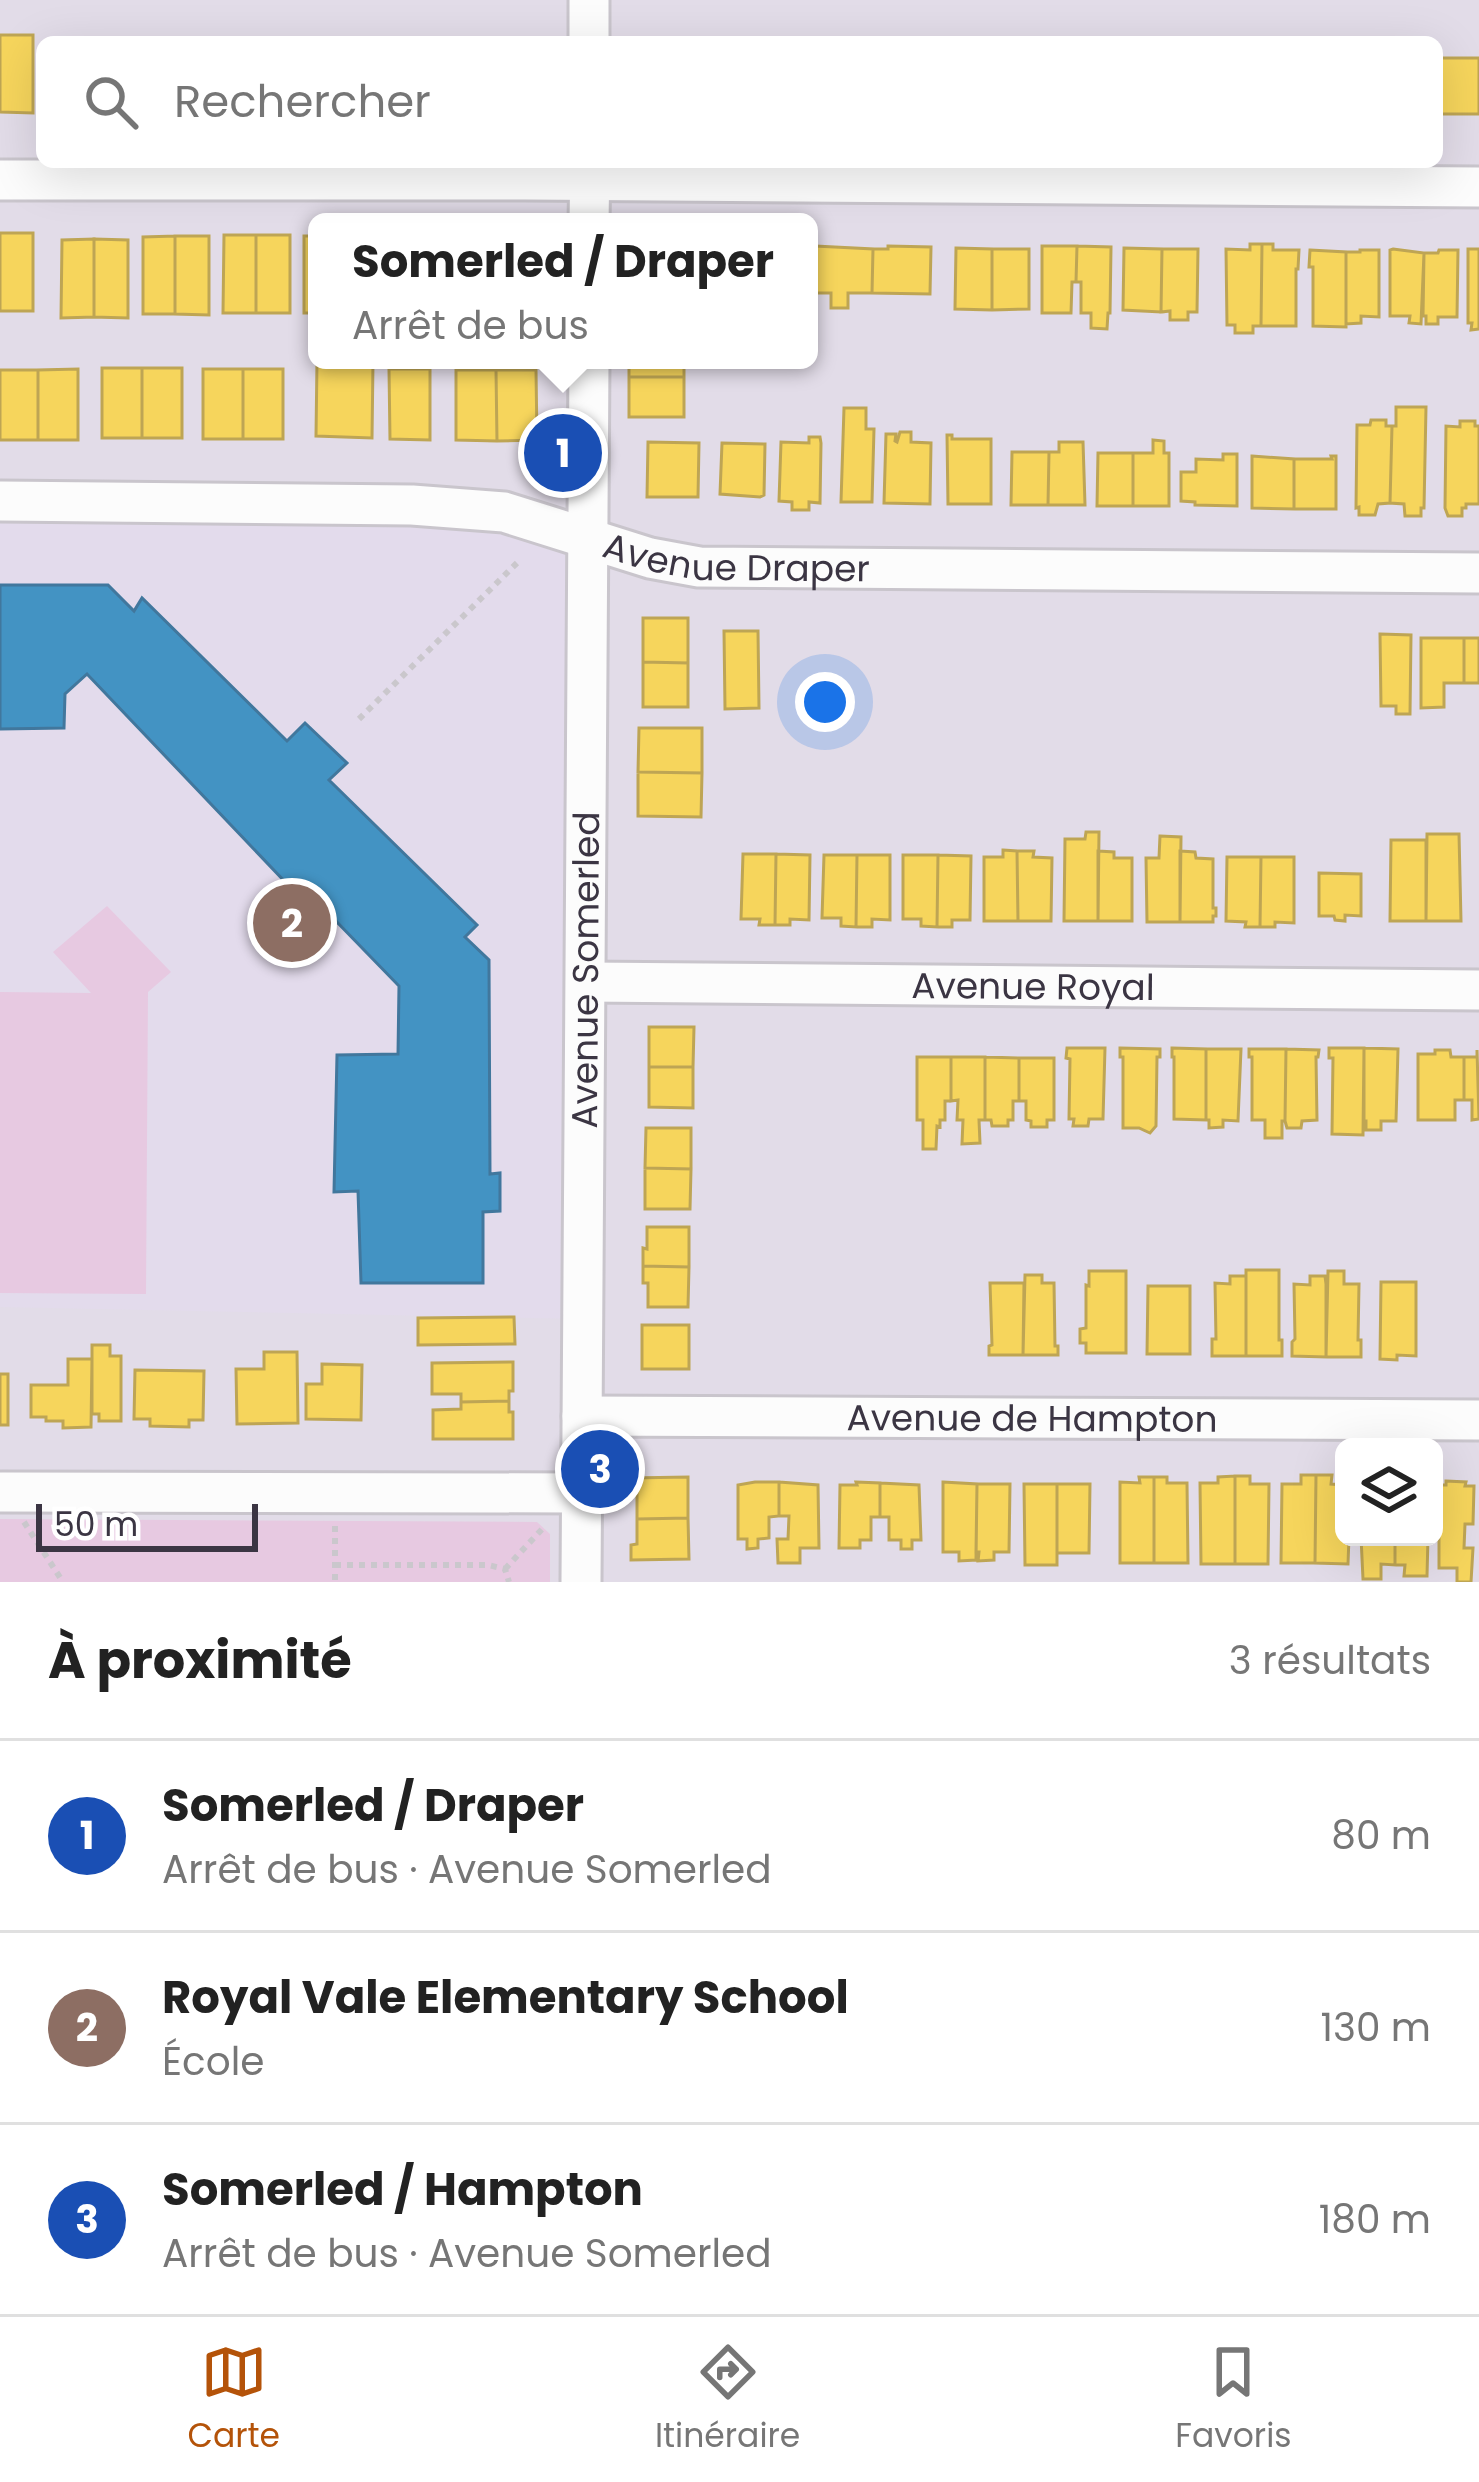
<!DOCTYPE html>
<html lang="fr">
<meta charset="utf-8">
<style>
:root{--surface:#fff;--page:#f2f2f2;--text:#222;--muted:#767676;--line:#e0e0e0;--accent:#b45309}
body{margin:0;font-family:Poppins,sans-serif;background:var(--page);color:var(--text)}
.controls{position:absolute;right:36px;bottom:36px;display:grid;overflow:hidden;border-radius:18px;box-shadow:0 12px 48px #0002}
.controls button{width:108px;height:108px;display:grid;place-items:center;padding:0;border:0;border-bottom:3px solid var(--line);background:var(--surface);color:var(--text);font:60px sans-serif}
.scale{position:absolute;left:36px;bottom:30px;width:222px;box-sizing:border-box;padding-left:12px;border:6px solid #3b3543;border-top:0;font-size:33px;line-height:42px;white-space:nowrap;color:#3b3543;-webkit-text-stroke:9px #fff;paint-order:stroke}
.you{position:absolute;left:825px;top:702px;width:42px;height:42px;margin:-30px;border:9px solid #fff;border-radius:50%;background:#1a73e8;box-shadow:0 0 0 18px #1a73e833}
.badge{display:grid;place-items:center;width:78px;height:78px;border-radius:50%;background:var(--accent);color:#fff;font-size:39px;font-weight:700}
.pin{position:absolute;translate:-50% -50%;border:6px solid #fff;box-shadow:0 3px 12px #0006}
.popup{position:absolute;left:308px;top:213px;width:510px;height:156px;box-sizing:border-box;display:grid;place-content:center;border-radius:18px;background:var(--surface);filter:drop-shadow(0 3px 9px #0005);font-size:39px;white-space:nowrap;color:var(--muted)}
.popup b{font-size:45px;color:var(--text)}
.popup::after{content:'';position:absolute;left:50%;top:100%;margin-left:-24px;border:24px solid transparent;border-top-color:var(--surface)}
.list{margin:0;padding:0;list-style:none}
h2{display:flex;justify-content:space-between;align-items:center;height:156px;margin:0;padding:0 48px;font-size:51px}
h2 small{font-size:39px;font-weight:400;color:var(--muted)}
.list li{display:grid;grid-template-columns:78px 1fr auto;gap:36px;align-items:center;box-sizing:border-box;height:192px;padding:0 48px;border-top:3px solid var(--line)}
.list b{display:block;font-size:45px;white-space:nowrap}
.list p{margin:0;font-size:39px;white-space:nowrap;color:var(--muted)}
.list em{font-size:39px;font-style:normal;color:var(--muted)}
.icon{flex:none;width:66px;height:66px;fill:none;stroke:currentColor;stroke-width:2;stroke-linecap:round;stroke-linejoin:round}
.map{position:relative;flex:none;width:1479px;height:1582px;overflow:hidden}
.search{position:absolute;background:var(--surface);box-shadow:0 12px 48px #0002;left:36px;right:36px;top:36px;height:132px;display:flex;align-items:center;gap:30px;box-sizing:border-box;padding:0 42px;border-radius:18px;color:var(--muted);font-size:45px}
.sheet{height:732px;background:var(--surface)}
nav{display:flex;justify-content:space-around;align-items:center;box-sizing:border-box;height:168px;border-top:3px solid var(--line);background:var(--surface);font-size:33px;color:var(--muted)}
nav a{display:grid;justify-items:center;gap:6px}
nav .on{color:var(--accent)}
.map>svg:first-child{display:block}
.residential{fill:#e2dce8;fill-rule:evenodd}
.education{fill:#e3dbec}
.green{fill:#e7c9e1}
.homes{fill:#f6d55c;stroke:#bea554;stroke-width:3}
.schools{fill:#4393c3;stroke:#41779d;stroke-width:3}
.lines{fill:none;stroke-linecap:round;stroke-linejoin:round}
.minor-casing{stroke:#c9c5cc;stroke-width:45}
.path{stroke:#cac7cc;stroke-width:6;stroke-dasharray:6 6;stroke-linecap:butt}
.minor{stroke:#fcfcfc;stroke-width:39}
.labels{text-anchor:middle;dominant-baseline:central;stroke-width:12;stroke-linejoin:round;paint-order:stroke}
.street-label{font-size:36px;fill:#3b3543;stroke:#fff}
</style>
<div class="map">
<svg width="1479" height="1582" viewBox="0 0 1479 1582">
<rect width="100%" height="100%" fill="#ebe8ee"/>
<path class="residential" d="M0,0H1479V1582H0ZM42,42H1437V162H42ZM317,222H809V360H317ZM1344,1447H1434V1537H1344Z"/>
<path class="education" d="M0,507L497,519L588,540L581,1319L0,1307Z"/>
<path class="green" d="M107,906L171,972L148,992L146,1294L0,1293V992L91,993L53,952Z
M0,1519L537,1522L550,1534V1582H0Z"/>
<path class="homes" d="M0,35H33V113L0,112Z
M1440,58H1479V114H1440Z
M0,233H33V311H0Z
M224,235H256V313H223Z
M256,235H290V313H256Z
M175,236V314H143V237Z
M175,236H209V315L175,314Z
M304,236H317V313H304Z
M94,239V317L61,318L62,240Z
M94,239L128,240V318L94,317Z
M1250,244H1262L1261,326H1253V333H1235V325H1227L1226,249L1250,250Z
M1262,244H1273V250H1299L1298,269H1296V326H1261Z
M815,246L873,249L872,293H848V308H831V293H815Z
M888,246L931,247L930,294L872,293L873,249H888Z
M1042,246H1077L1076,282H1072L1071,313H1042Z
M1077,246L1111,247L1110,313H1108L1107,329L1091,328V313H1081V282H1076Z
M956,248L992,249V310L955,309Z
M1124,248L1162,249L1161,312L1123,310Z
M992,249H1029V309L992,310Z
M1162,249H1198L1197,312H1188V320H1170V311L1161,312Z
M1393,249L1424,253L1421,324L1409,323L1410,316H1390V250Z
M1468,249H1479V329L1471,330L1472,323H1468Z
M1310,250L1346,252V327L1313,326V267H1309Z
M1360,250H1379V317L1361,316V323L1346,324V252H1360Z
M1439,250H1458L1457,317H1438V324H1426V316H1423L1424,253H1438Z
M629,360H684V377H629Z
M317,361L373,362L372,438L316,436Z
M102,368H142V438H102Z
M142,368H182V438H142Z
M78,369V440H38V370Z
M203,369H243V439H203Z
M243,369H283V439H243Z
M389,369H430V440L390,439Z
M0,370H38V440H0Z
M456,370H496L497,441L456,440Z
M496,370H536L537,440L497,441Z
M629,377H684V417H629Z
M1396,407H1426L1424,508H1421V516H1405L1404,504L1390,503L1392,426H1396Z
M844,408H866V429H874L872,502H841Z
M1371,420H1386V426H1392L1390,503L1378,504L1375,515H1359V507L1356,508L1357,425H1370Z
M1460,421H1475V426H1479V504H1466V508H1462V516H1448L1445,508L1446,426L1460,427Z
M900,432H911V442L931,443L930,504L884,503L886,434H896L895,441L897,442Z
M947,435H952V439H991V504H948Z
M809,437H820L821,443L820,503L809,502V510H792V502L779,501L781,442L809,443Z
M1153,440L1164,441V453H1169V506H1133V453H1153Z
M648,442L699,443L698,497H647Z
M1059,442H1083L1085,505H1048L1049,452H1059Z
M722,443L765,444L764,495L760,497L720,494Z
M1012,452H1049L1048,505H1011Z
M1098,453H1133V506H1097Z
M1223,454H1237V506L1195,505V502L1181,501V472H1196V459L1223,460Z
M1252,456L1294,459V509L1252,508Z
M1331,456H1336V509H1294V459H1332Z
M643,618H688V663L643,662Z
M724,631H758L759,708L725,709Z
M1380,634L1411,635L1410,714H1396V706H1381Z
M1421,638H1464V683H1444V707L1421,708Z
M1464,638H1479V683H1464Z
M643,662L688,663V707H643Z
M639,728H702V773L638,772Z
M638,772L702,773L701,817L638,816Z
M1086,832H1099L1098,921H1064L1065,839H1085Z
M1427,834H1459L1461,921H1426Z
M1160,836L1181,837L1180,922H1147L1146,858H1159Z
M1391,840H1426V921H1390Z
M1003,850L1017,851L1018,921H984V857H1003Z
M1017,851H1034L1033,857L1052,858L1051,921H1018Z
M1098,851L1114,852V858H1132V921H1098Z
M1180,851L1195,852L1196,858L1213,859V908H1216V916H1213V922H1180Z
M743,854H776L775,925H759L760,919H741Z
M776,854L810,855L809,920L790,919V925H775Z
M824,855H857L856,927L841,926V918H822Z
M857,855H890V920L872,919V927H856Z
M903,855H938L937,927L921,926V919H903Z
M938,855L971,856L970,920H952V927H937Z
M1227,857H1261L1260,927H1245L1246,922L1226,921Z
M1261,857H1294V923L1275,922V927H1260Z
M1319,873L1361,874V916L1345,915V921L1335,920L1334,916H1319Z
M649,1027H694L693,1067H649Z
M1067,1048H1105L1103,1119H1089L1088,1126H1073L1074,1119H1069L1070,1059L1066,1058Z
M1120,1048L1160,1049V1057H1157L1156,1126L1150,1133L1139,1128H1123V1057H1120Z
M1172,1048L1206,1049V1120L1174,1119V1057H1172Z
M1329,1048H1364L1363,1135L1332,1134L1333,1058H1329Z
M1364,1048L1398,1049L1396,1121H1381V1130H1366V1121H1364Z
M1206,1049H1241L1238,1121L1223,1120V1127L1209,1128V1120H1206Z
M1249,1049H1286L1285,1121H1282V1138H1265V1120H1252V1057H1249Z
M1286,1049L1319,1050L1318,1057H1316L1317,1120L1302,1121L1301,1128H1287L1285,1121Z
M1435,1050H1450L1451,1057H1464V1100H1455V1120H1418V1054H1435Z
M1477,1050L1479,1119L1472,1120V1100H1464V1057H1477Z
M917,1057H951V1101H945V1120H940V1127L937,1126L936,1149H923V1120H917Z
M951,1057H985V1120H979L980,1143L962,1144L963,1120H957L958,1100L951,1101Z
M985,1057L1019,1058V1101H1013V1120H1008V1126H992L991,1120H985Z
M1019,1058H1054V1120H1047V1127H1031V1121L1026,1120V1101H1019Z
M649,1067H693V1108L649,1107Z
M646,1128H691V1169L645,1168Z
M645,1168L691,1169L690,1209H645Z
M647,1227H689V1267L643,1266V1248L647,1249Z
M643,1266L689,1267L688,1307H648V1283H643Z
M1246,1270H1279V1340H1282V1356H1246Z
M1089,1271H1126V1353H1086V1343H1080V1329L1086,1328V1285L1089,1286Z
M1328,1271H1344V1284H1359L1358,1340H1361V1357H1326Z
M1025,1275H1042V1283H1054L1055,1346H1058V1355H1023Z
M1230,1276H1246V1356H1212V1339H1216L1215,1283L1230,1284Z
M1310,1276H1325L1326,1284V1357L1292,1356V1342L1295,1339L1294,1284L1310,1285Z
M1381,1282H1416V1356L1397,1355V1360L1380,1359Z
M990,1283H1024L1023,1355H989V1346L992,1345Z
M1148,1286H1190V1354H1147Z
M514,1317L515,1344L418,1345V1318Z
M642,1325H689V1369H642Z
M92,1345H110V1356H121V1421H99V1414H92Z
M264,1352H297L298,1423L237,1424L236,1369H264Z
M68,1359H92L91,1427L63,1428V1421H46V1417H31V1385H68Z
M513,1362V1391H509V1401L461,1402V1394H432V1363Z
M322,1364L362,1365L361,1420L306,1419V1384H322Z
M135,1370L204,1371L203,1420H189V1427L150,1426V1419H134Z
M0,1374H8V1425H0Z
M509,1401V1412H513V1439H433V1410L461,1409V1402Z
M1301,1475H1316L1315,1563H1281L1282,1484H1301Z
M1316,1475H1332L1331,1484L1344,1485V1537H1349L1348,1564L1315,1563Z
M1235,1476V1564H1201L1200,1483H1218V1477Z
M1235,1476H1250V1484H1269L1268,1564H1235Z
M688,1477V1518L637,1519V1493H631V1478Z
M1139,1477H1154V1563H1120V1482L1140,1483Z
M1154,1477H1167V1483H1187L1188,1563H1154Z
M1446,1481L1466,1482L1465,1486H1474L1473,1524H1465L1464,1548H1473L1471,1582H1457V1568H1439V1485H1446Z
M755,1482H779V1516L769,1517V1538L758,1539V1548L747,1549V1539H738V1485Z
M779,1482L818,1485L819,1548H800V1563H778L777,1539H788L789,1516H779Z
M856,1482L880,1483V1517H871V1540H860V1548H839L840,1485H857Z
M943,1482L977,1484L976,1560L959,1561V1552H943Z
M880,1483L919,1485L921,1540H912V1549H901V1540H889V1517H880Z
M977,1484H1010L1009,1552H994V1560L978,1561L979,1552H976Z
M1024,1484H1057V1565H1025Z
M1057,1484H1090L1089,1553H1057Z
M688,1518L689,1559L631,1560V1545L637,1544V1519Z
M1361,1537H1395V1565L1381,1564V1579H1363Z
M1395,1537H1428L1427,1576H1404L1405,1565H1395Z"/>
<path class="schools" d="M0,585H108L134,611L142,598L287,741L305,723L347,763L329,780L477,925L465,937L489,960L490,1174L500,1173V1211L483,1212V1283H361L358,1191L334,1192L337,1055L398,1054L399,986L298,882L290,887L87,674L65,694L64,728L0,729Z"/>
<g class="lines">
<defs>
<g id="minor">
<path d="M589,0V42"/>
<path d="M0,180H525L1479,187"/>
<path d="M589,222L590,162"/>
<path id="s1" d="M0,501L412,505L504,512L650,558L699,567L1479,573"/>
<path id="s2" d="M586,982L1479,990"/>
<path id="s3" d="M582,1416L1479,1420"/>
<path d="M0,1492L581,1493"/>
<path id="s4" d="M581,1582L589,360"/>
</g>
</defs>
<use href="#minor" class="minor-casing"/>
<path class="path" d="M359,719L520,560
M24,1522L63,1582
M335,1526V1582
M335,1565H488L505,1569L509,1582
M505,1569L544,1527"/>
<use href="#minor" class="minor"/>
</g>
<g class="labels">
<g class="street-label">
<text stroke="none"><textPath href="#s1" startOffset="744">Avenue Draper</textPath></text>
<text stroke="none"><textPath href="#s4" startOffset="612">Avenue Somerled</textPath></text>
<text stroke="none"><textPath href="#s2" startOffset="447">Avenue Royal</textPath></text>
<text stroke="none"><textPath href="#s3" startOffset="450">Avenue de Hampton</textPath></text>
</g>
</g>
</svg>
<div class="controls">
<button><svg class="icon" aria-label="layers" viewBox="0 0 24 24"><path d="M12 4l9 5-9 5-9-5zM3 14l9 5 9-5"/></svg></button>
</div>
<div class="scale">50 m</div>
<div class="you"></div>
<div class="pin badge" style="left:563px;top:453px;background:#1a4fb4">1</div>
<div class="popup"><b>Somerled / Draper</b>Arrêt de bus</div>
<div class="pin badge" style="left:292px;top:923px;background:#8d6e63">2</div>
<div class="pin badge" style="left:600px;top:1469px;background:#1a4fb4">3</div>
<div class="search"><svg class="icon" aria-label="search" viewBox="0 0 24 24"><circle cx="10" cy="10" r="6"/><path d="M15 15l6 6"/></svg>Rechercher</div>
</div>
<section class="sheet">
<h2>À proximité<small>3 résultats</small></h2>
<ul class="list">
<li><span class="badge" style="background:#1a4fb4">1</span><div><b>Somerled / Draper</b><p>Arrêt de bus · Avenue Somerled</p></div><em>80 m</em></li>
<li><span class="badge" style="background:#8d6e63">2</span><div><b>Royal Vale Elementary School</b><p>École</p></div><em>130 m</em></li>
<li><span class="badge" style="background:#1a4fb4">3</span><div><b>Somerled / Hampton</b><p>Arrêt de bus · Avenue Somerled</p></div><em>180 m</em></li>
</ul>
</section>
<nav>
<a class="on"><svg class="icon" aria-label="map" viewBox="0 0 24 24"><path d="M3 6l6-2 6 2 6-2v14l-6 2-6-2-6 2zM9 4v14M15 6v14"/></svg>Carte</a>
<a><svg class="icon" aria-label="directions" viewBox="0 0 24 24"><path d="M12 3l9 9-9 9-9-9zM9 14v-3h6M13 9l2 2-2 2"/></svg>Itinéraire</a>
<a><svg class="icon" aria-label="saved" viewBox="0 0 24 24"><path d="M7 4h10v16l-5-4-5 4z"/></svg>Favoris</a>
</nav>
